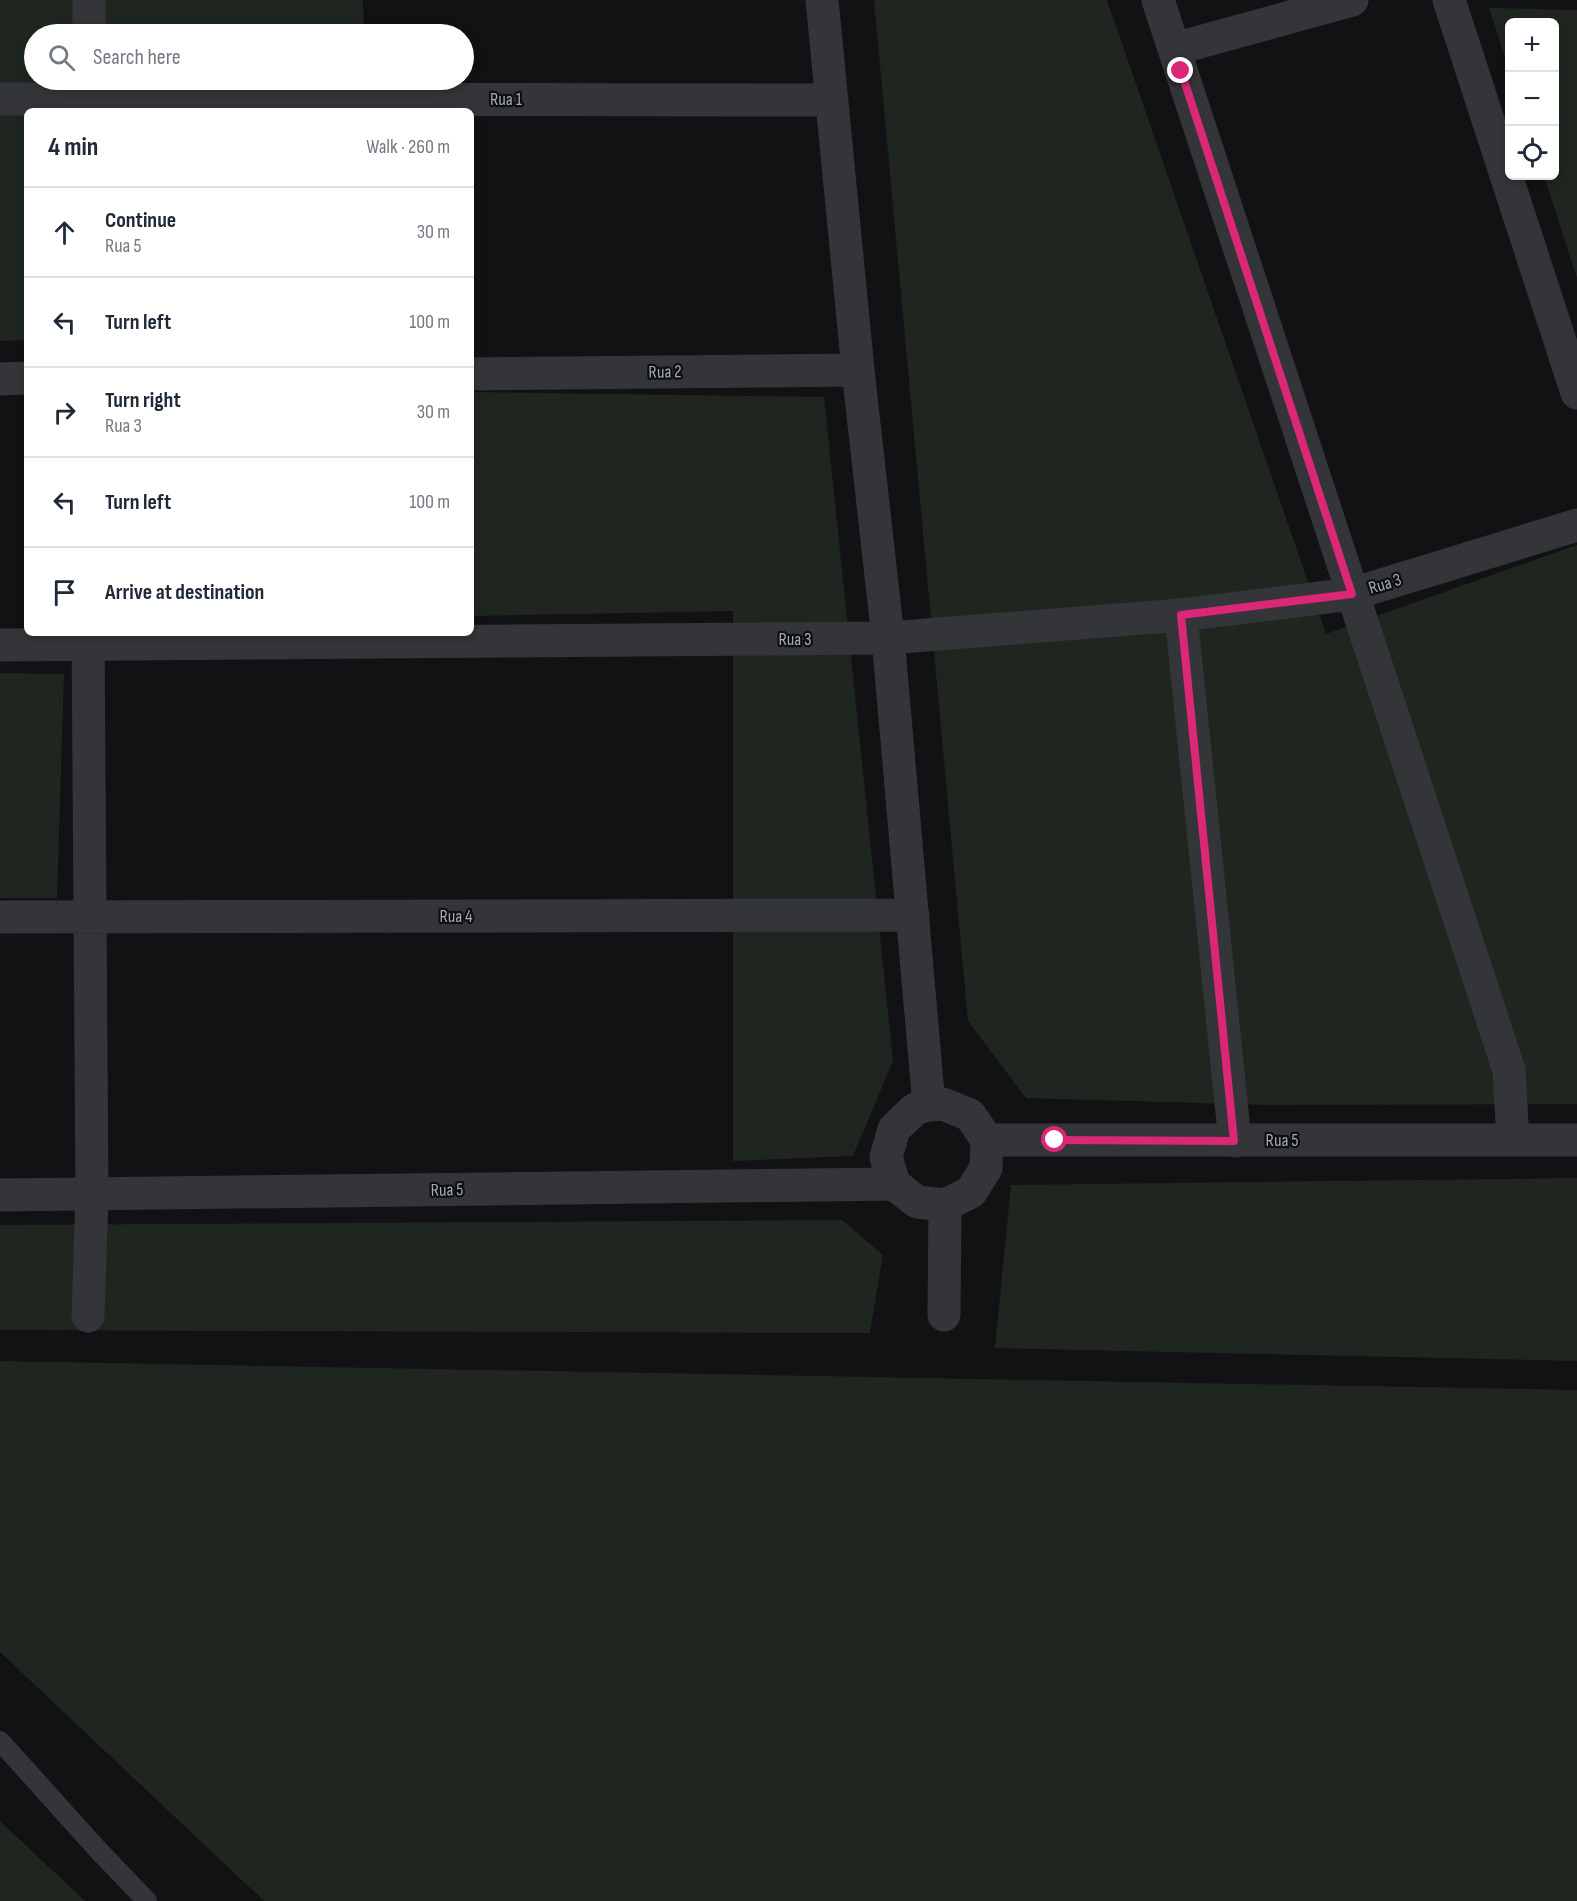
<!DOCTYPE html>
<meta charset="utf-8">
<style>
:root{--surface:#fff;--page:#f2f2f3;--text:#1f2937;--muted:#747a83;--line:#e0e1e3}
body{margin:0;font-family:"Sofia Sans Condensed",sans-serif;background:var(--page);color:var(--text)}
.controls{position:absolute;right:18px;top:18px;display:grid;overflow:hidden;border-radius:9px;box-shadow:0 3px 9px #0003}
.controls button{width:54px;height:54px;display:grid;place-items:center;padding:0;border:0;border-bottom:2px solid var(--line);background:var(--surface);color:var(--text);font:30px sans-serif}
.stop{position:absolute;width:18px;height:18px;margin:-14px;border:4px solid #db2777;border-radius:50%;background:#fff}
.stop.end{background:#db2777;border-color:#fff;box-shadow:0 2px 6px #0008}
.list{margin:0;padding:0;list-style:none}
h2{display:flex;justify-content:space-between;align-items:center;height:78px;margin:0;padding:0 24px;font-size:26px}
h2 small{font-size:20px;font-weight:400;color:var(--muted)}
.list li{display:grid;grid-template-columns:39px 1fr auto;gap:18px;align-items:center;box-sizing:border-box;height:90px;padding:0 24px;border-top:2px solid var(--line)}
.list b{display:block;font-size:22px;white-space:nowrap}
.list p{margin:0;font-size:20px;white-space:nowrap;color:var(--muted)}
.list em{font-size:20px;font-style:normal;color:var(--muted)}
.icon{flex:none;width:33px;height:33px;fill:none;stroke:currentColor;stroke-width:2;stroke-linecap:round;stroke-linejoin:round}
.map{position:relative;flex:none;width:1577px;height:1901px;overflow:hidden}
.search{position:absolute;background:var(--surface);box-shadow:0 3px 9px #0003;left:24px;top:24px;width:450px;height:66px;display:flex;align-items:center;gap:15px;box-sizing:border-box;padding:0 21px;border-radius:33px;color:var(--muted);font-size:22px}
.panel{position:absolute;background:var(--surface);box-shadow:0 3px 9px #0003;left:24px;top:108px;width:450px;height:528px;border-radius:9px}
.map>svg:first-child{display:block}
.green{fill:#1f261f}
.lines{fill:none;stroke-linecap:round;stroke-linejoin:round}
.lane{stroke:#343538;stroke-width:20}
.street{stroke:#343538;stroke-width:33}
.route{stroke:#db2777;stroke-width:8}
.labels{text-anchor:middle;dominant-baseline:central;stroke-width:4.5;stroke-linejoin:round;paint-order:stroke}
.street-label{font-size:18px;fill:#a5aab3;stroke:#0d0e0f}
</style>
<div class="map">
<svg width="1577" height="1901" viewBox="0 0 1577 1901">
<rect width="100%" height="100%" fill="#121214"/>
<path class="green" d="M0,0H363L364,34H34V80H52V111H27V340L0,341Z
M874,0H1107L1326,634L1577,545V1104L1268,1105L1026,1098L968,1021Z
M1489,8L1577,10V278L1544,176H1554V22H1510L1509,70Z
M471,392L824,397L893,1061L853,1156L733,1161V611L471,616Z
M0,673L64,674L57,898H0Z
M1577,1178V1361L995,1348L1011,1185Z
M842,1220L883,1255L870,1333L0,1330V1225Z
M0,1361L1577,1390V1901H264L0,1652Z
M0,1821L85,1901H0Z"/>
<g class="lines">
<path class="lane" d="M0,1741L99,1851L147,1901"/>
<path class="street" d="M89,0V34
M822,0L858,370L888,638L929,1105
M1158,0L1509,1070L1513,1140
M1449,0L1577,393
M1174,49L1352,0
M0,99L832,100
M471,374L858,370
M0,379L27,378
M1181,615L1235,1141
M88,633L92,1195L88,1316
M0,645L888,638L1181,615L1352,594L1577,525
M0,917L913,915
M943,1104L970,1115L987,1140L986,1168L971,1192L945,1205L917,1202L894,1184L886,1157L894,1129L915,1109L929,1105Z
M987,1140H1577
M0,1195L894,1184
M944,1315L945,1205"/>
</g>
<g class="lines">
<path class="route" d="M1055,1140L1234,1141L1181,615L1352,594L1181,71"/>
</g>
<g class="labels">
<g class="street-label">
<text x="506" y="99">Rua 1</text>
<text transform="translate(665 372) rotate(-1)">Rua 2</text>
<text transform="translate(1385 584) rotate(-17)">Rua 3</text>
<text x="795" y="639">Rua 3</text>
<text x="456" y="916">Rua 4</text>
<text x="1282" y="1140">Rua 5</text>
<text transform="translate(447 1190) rotate(-1)">Rua 5</text>
</g>
</g>
</svg>
<div class="controls">
<button>+</button>
<button>−</button>
<button><svg class="icon" aria-label="locate" viewBox="0 0 24 24"><circle cx="12" cy="12" r="6"/><path d="M12 2v4M12 18v4M2 12h4M18 12h4"/></svg></button>
</div>
<div class="stop" style="left:1055px;top:1140px"></div>
<div class="stop end" style="left:1181px;top:71px"></div>
<div class="search"><svg class="icon" aria-label="search" viewBox="0 0 24 24"><circle cx="10" cy="10" r="6"/><path d="M15 15l6 6"/></svg>Search here</div>
<section class="panel">
<h2>4 min<small>Walk · 260 m</small></h2>
<ul class="list">
<li><svg class="icon" aria-label="ahead" viewBox="0 0 24 24"><path d="M12 20V5M6 11l6-6 6 6"/></svg><div><b>Continue</b><p>Rua 5</p></div><em>30 m</em></li>
<li><svg class="icon" aria-label="left" viewBox="0 0 24 24"><path d="M17 20v-9H6M10 6l-5 5 5 5"/></svg><div><b>Turn left</b></div><em>100 m</em></li>
<li><svg class="icon" aria-label="right" viewBox="0 0 24 24"><path d="M7 20v-9h11M14 6l5 5-5 5"/></svg><div><b>Turn right</b><p>Rua 3</p></div><em>30 m</em></li>
<li><svg class="icon" aria-label="left" viewBox="0 0 24 24"><path d="M17 20v-9H6M10 6l-5 5 5 5"/></svg><div><b>Turn left</b></div><em>100 m</em></li>
<li><svg class="icon" aria-label="arrive" viewBox="0 0 24 24"><path d="M6 21V4h12l-3 4 3 4H6"/></svg><div><b>Arrive at destination</b></div></li>
</ul>
</section>
</div>
